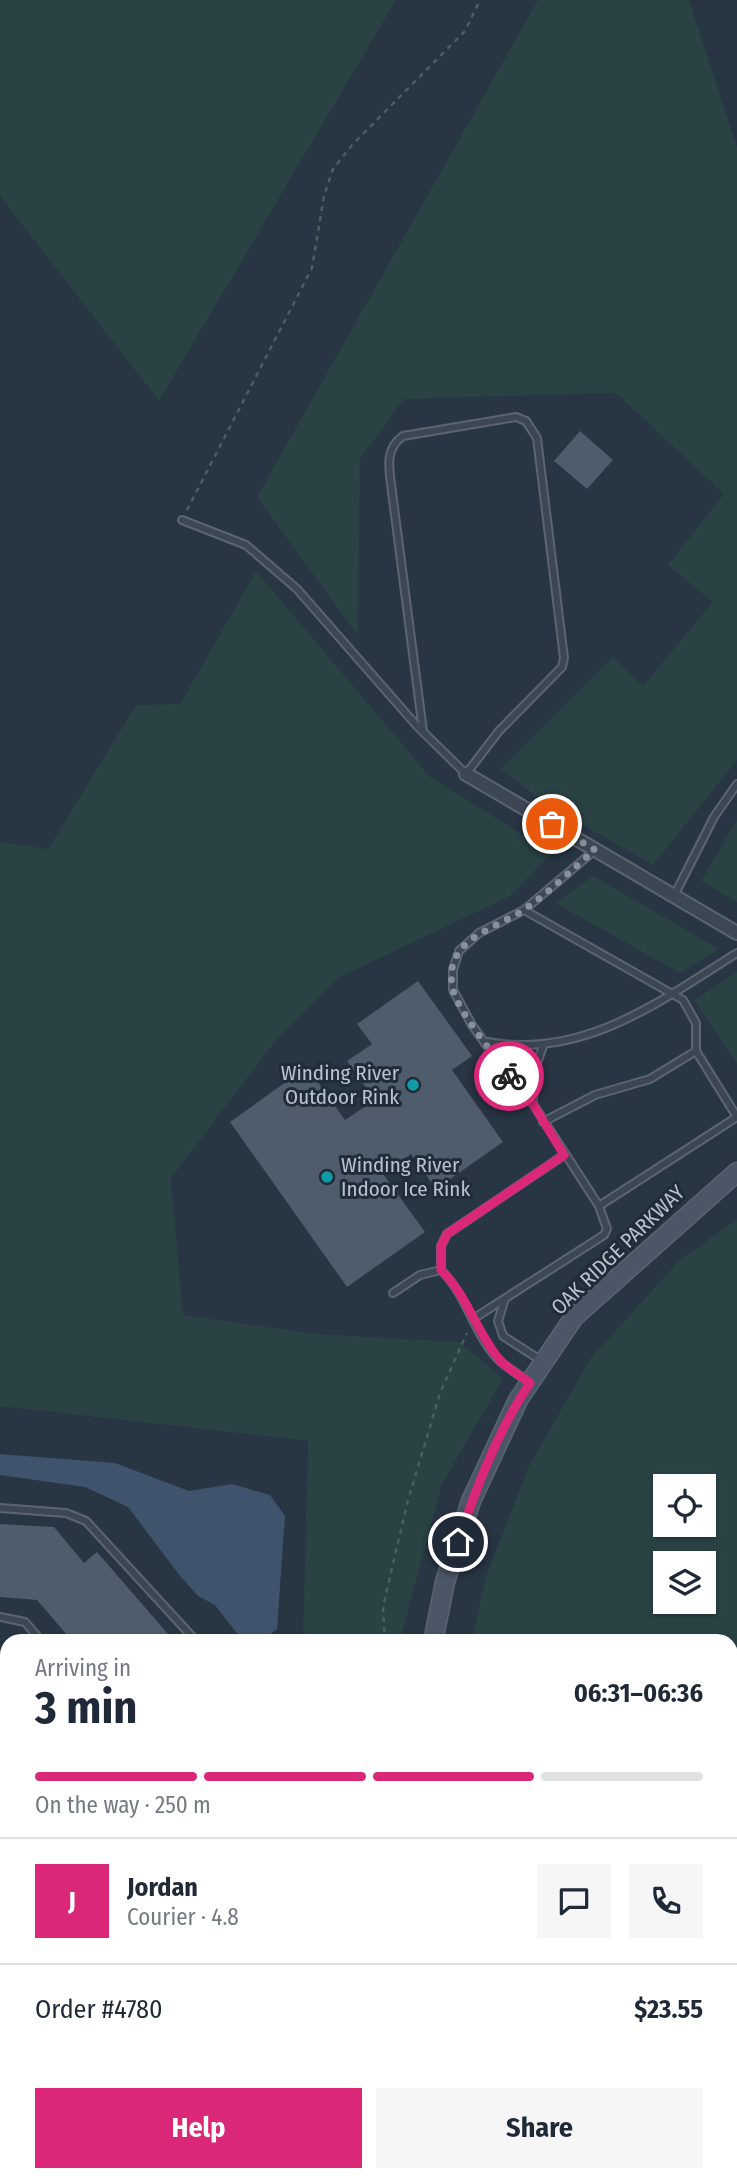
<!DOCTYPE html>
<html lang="en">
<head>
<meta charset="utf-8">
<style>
  body { margin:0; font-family:"Fira Sans Condensed",sans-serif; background:#f6f6f7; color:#1f2937; height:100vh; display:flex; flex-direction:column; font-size:26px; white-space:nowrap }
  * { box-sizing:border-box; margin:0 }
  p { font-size:23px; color:#747a83 }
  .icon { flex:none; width:38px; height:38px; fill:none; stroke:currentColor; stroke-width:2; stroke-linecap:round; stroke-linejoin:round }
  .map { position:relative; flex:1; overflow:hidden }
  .panel { position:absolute; left:0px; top:1634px; width:738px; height:548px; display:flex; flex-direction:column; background:#fff; border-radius:21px 21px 0 0; box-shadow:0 2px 5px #0004 }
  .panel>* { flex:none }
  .buttons { position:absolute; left:653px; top:1474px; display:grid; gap:14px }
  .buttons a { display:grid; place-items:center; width:63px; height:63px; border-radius:0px; background:#fff; box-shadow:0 2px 5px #0004; font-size:35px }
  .pin { position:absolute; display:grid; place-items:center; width:60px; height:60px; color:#fff; margin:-30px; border:4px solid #fff; border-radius:50%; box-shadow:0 2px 7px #0007 }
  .courier { position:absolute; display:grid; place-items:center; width:70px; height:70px; margin:-35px; border:5px solid #db2777; border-radius:50%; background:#fff; color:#222; box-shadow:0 2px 9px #0007 }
  .head em { font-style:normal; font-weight:700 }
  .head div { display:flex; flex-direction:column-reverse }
  .head { display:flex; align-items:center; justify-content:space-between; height:119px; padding:0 35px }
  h1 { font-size:46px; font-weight:700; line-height:52px }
  .bar { display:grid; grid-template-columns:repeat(4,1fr); gap:10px 7px; align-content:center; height:84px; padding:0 35px }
  .bar i { height:9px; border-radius:5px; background:#e0e1e3 }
  .bar .selected { background:#db2777 }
  .bar p { grid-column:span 4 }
  .line { display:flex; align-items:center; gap:18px; padding:0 35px; border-top:2px solid #e0e1e3 }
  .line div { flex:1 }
  .round { display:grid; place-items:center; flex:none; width:74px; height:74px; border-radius:0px; background:#f6f6f7 }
  .cta { display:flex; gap:14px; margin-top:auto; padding:14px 35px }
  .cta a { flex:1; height:80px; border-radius:0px; background:#db2777; color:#fff; font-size:28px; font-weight:700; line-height:80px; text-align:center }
  .cta a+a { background:#f6f6f7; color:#1f2937 }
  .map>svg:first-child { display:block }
</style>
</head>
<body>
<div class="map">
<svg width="737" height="2181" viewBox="0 0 737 2181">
  <rect width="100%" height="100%" fill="#283543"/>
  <path fill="#2a4244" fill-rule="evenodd" d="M 0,0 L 396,0 L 159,401 L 3,200 L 0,193 Z
    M 538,0 L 689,0 L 737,147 L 737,760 L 653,865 L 544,803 L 501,769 L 613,657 L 643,686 L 713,602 L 668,565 L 724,494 L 616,393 L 404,399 L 360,459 L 358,636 L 257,497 Z
    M 256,571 L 430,777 L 552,853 L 510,896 L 338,978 L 274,1043 L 171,1178 L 183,1315 L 316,1334 L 460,1342 L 503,1379 L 442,1484 L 400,1641 L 303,1641 L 308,1441 L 0,1406 L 0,842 L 48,849 L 136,705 L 180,704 Z
    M 737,820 L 737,902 L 701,881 Z
    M 593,876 L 719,949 L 680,973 L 555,903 Z
    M 737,972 L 737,1064 L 694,1000 Z
    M 737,1219 L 737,2158 L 732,2157 L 732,1642 L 472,1641 L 485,1580 L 528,1468 L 590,1359 L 680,1260 ZM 665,1486 L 704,1486 L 704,1524 L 665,1524 ZM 665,1563 L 704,1563 L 704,1601 L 665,1601 Z"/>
  <path fill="#3f536c" d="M 0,1454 L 115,1463 L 189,1491 L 232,1484 L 270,1495 L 285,1516 L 277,1629 L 262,1641 L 251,1641 L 239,1636 L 215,1605 L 198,1596 L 180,1576 L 128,1507 L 85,1487 L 0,1475 Z"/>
  <path fill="#4f5c6c" d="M 580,431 L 613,460 L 587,489 L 554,461 Z
    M 418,981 L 472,1056 L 452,1070 L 503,1142 L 436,1189 L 411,1154 L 383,1174 L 425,1232 L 347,1287 L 230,1122 L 307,1067 L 345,1120 L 375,1100 L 347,1061 L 372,1044 L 357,1024 Z
    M 0,1524 L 54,1527 L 84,1563 L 97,1552 L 175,1642 L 73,1642 L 37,1600 L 0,1597 Z"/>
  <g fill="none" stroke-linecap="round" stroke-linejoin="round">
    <g stroke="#5b6570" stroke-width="10">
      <path id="lane" d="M 182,520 L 246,545 L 297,589 L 417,726 L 466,774 L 499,731 L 562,667 L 564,658 L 537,438 L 526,421 L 516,417 L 403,436 C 383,450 390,472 392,492 L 423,731
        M 674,896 L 714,817 L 737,784
        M 524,910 L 683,1000 L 696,1023 L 696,1051 L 737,1117 L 599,1206
        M 487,1042 C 584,1059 659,1002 737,953
        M 533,1104 L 534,1072 L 543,1046
        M 543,1122 L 595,1095 L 650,1079 L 696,1051
        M 393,1293 L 420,1275 L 441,1270
        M 505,1299 L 498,1321 L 503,1336 L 542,1361
        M 473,1319 L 604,1235 L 607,1229 L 599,1206 L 533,1104 L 517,1088 L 472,1025 L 453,990 L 453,970 L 459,951 L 479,933 L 524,910 L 595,850
        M 528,1382 C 520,1375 509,1369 501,1362 C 474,1337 468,1296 441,1270 L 441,1246 L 447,1234 L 564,1155
        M 0,1508 L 66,1513 L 86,1521 L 197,1642
        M 0,1617 L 25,1622 L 42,1642
        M 0,1828 L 7,1829
        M 0,2043 L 7,2044"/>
    </g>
    <g stroke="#5b6570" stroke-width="16">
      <path id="street" d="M 466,774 L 737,933"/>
    </g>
    <g stroke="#5b6570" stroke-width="21">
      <path id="secondary" d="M 433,1642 L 445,1582 L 471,1501 L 518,1400 L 574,1317 L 737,1172"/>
    </g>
    <g stroke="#46505c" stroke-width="23">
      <path id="primary" d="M 0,2174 L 7,2174
        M 618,2175 L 669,2181"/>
    </g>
    <path stroke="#495f61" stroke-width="2.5" stroke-dasharray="5 5" stroke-linecap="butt" d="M 187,510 L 312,268 L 324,196 L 333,169 L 352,145 L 465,31 L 480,0
      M 385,1642 L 383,1607 L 407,1504 L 440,1393 L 467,1333"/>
    <use href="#lane" stroke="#3d4753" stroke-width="6"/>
    <use href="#street" stroke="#3d4753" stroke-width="12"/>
    <use href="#secondary" stroke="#4b5666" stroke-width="18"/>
    <use href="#primary" stroke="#5b6673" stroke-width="19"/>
  </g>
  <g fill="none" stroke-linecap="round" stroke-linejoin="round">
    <path stroke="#87919d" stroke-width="7" stroke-dasharray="0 12.6" d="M 509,1076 C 494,1053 460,1015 453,990 C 441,939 495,930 525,909 C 550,892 572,869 595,850 L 552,824"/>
    <path stroke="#db2777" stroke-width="9" d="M 458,1542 C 476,1488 498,1430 530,1383 C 520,1375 506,1368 499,1359 C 476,1331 467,1295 441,1270 L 441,1246 L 447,1234 L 564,1155 L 533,1104 L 509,1076"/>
  </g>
  <g fill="#0f9aa8" stroke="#212c39" stroke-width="2.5">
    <circle cx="413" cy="1085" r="7"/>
    <circle cx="327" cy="1177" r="7"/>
  </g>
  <g text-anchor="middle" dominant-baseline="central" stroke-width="6" stroke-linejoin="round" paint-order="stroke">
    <g font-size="21" fill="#bac2cd" stroke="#212c39" text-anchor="end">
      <text x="399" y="1073">Winding River<tspan x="399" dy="24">Outdoor Rink</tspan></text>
      <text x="341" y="1165" text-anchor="start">Winding River<tspan x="341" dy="24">Indoor Ice Rink</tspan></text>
    </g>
    <g font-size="21" fill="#bac2cd" stroke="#212c39">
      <text transform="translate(618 1250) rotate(-44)">OAK RIDGE PARKWAY</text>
    </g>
  </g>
</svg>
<div class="buttons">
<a><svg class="icon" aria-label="locate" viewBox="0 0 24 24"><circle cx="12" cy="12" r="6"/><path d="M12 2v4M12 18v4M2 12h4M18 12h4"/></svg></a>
<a><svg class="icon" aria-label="layers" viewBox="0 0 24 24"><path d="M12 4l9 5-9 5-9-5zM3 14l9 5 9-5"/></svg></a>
</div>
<div class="pin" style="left:552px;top:824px;background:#ea580c"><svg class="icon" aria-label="bag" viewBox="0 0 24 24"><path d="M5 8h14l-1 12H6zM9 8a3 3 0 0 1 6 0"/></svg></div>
<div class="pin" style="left:458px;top:1542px;background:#1f2937"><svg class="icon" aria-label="home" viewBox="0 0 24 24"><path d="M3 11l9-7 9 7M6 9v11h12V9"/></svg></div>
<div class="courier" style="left:509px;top:1076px"><svg class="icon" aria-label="bike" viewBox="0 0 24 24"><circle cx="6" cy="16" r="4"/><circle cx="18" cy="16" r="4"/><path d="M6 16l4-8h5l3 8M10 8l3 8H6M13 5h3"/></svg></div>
<section class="panel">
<div class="head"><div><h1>3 min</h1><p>Arriving in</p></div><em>06:31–06:36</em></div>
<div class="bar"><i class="selected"></i><i class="selected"></i><i class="selected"></i><i></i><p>On the way · 250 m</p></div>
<div class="line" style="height:126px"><b class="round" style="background:#db2777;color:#fff">J</b><div><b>Jordan</b><p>Courier · 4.8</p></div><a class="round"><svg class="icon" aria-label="chat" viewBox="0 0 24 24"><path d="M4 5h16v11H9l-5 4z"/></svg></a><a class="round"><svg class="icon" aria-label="phone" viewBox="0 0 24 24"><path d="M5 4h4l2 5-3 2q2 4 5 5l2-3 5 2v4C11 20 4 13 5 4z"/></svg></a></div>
<div class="line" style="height:91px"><div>Order #4780</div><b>$23.55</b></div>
<div class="cta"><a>Help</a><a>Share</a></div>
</section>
</div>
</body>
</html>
